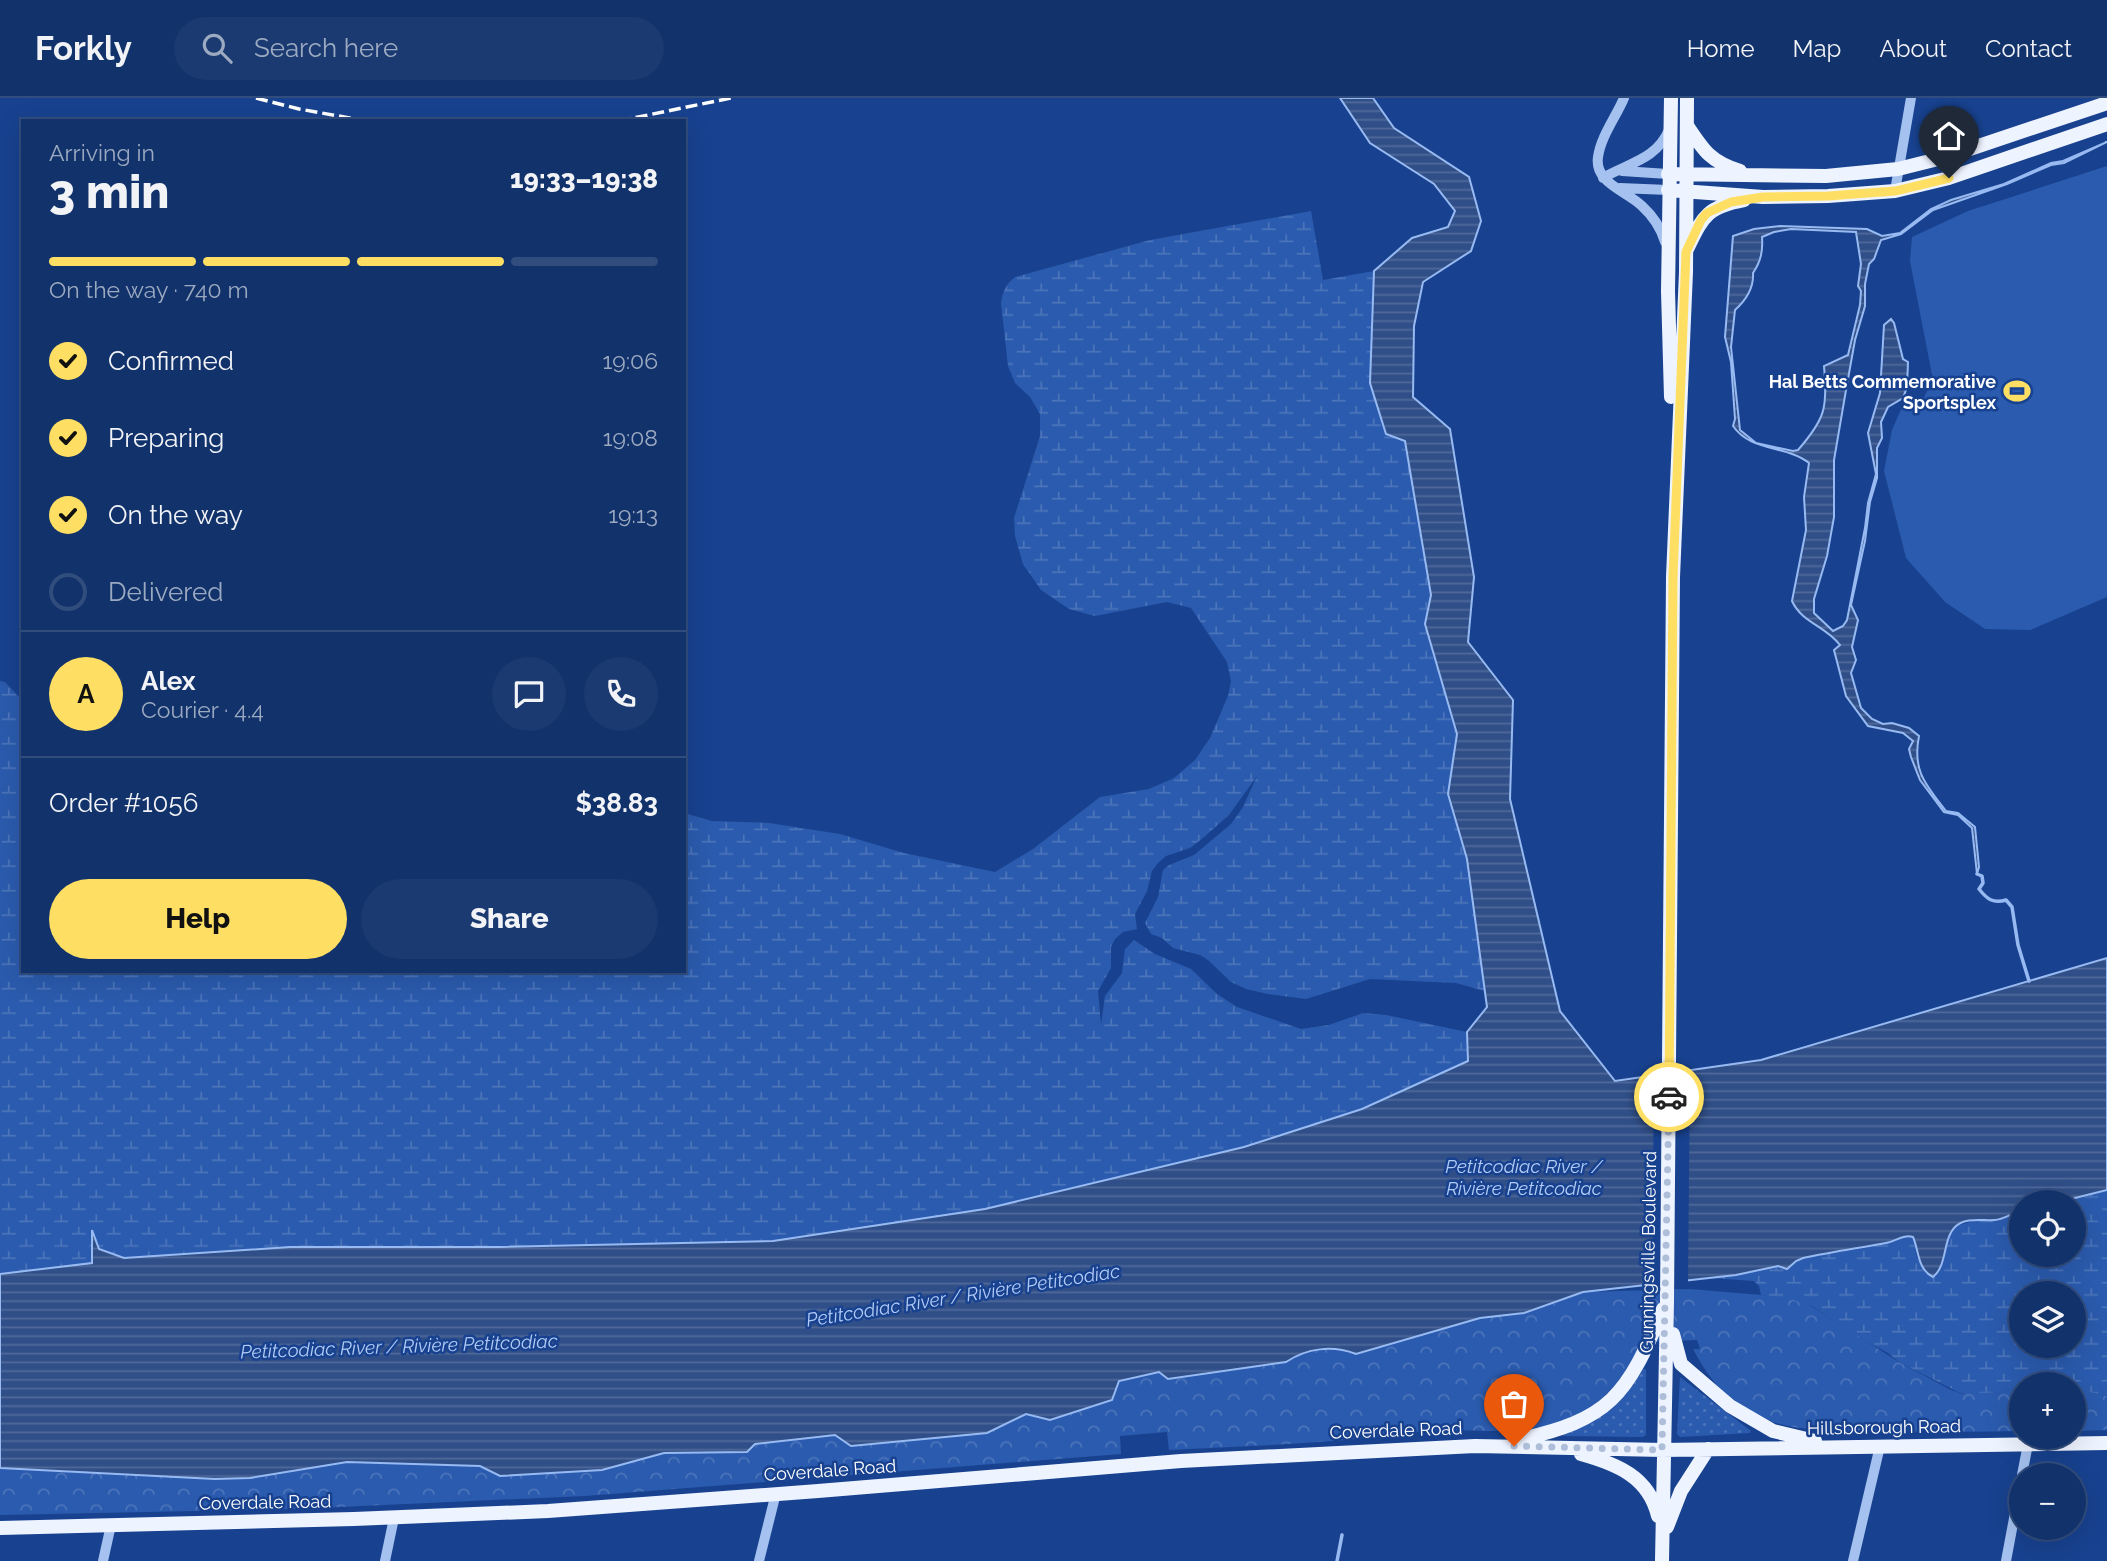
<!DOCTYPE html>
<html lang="en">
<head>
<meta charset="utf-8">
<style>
  body { margin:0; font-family:Raleway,sans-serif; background:#1b3a71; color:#f1f3f6; height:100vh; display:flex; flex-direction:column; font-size:26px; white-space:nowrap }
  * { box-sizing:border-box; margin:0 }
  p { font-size:23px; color:#9caac1 }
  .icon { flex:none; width:38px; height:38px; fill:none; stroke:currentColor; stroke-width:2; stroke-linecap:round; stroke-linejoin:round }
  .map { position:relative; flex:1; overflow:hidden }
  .sheet { position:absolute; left:21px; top:21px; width:665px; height:854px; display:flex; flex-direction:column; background:#12326b; border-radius:0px; box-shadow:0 7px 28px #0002,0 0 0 2px #314d7e }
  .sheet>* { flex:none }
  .fabs { position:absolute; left:2009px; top:1092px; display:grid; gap:14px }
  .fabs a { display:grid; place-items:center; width:77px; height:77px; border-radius:50%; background:#12326b; box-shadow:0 7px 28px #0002,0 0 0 2px #314d7e; font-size:35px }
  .pin { position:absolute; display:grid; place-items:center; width:60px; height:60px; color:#fff; margin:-72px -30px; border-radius:50% 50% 50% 0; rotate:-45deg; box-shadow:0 0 7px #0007 }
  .pin .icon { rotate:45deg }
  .courier { position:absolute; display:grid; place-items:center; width:70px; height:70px; margin:-35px; border:5px solid #ffdf63; border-radius:50%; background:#fff; color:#222; box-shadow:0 2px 9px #0007 }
  .headline em { font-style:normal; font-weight:800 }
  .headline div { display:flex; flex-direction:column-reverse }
  .headline { display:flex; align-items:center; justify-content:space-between; height:119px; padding:0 28px }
  h1 { font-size:46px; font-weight:800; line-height:52px }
  .bar { display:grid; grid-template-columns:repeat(4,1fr); gap:10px 7px; align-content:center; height:84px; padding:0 28px }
  .bar i { height:9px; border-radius:5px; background:#314d7e }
  .bar .current { background:#ffdf63 }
  .bar p { grid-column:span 4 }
  .line { display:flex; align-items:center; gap:18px; padding:0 28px; border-top:2px solid #314d7e }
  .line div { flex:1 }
  .round { display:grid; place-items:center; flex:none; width:74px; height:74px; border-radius:37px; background:#1b3a71 }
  ol { padding:0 28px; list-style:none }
  li { display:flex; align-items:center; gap:21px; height:77px }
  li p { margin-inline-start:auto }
  li .icon { padding:7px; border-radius:50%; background:#ffdf63; color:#111; stroke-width:4 }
  li:last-child { color:#9caac1 }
  li i { width:38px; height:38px; border:4px solid #314d7e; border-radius:50% }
  .button { display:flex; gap:14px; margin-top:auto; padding:14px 28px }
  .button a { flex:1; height:80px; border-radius:42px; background:#ffdf63; color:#111; font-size:28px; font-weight:800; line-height:80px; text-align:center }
  .button a+a { background:#1b3a71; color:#f1f3f6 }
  header { display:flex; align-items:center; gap:42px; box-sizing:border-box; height:98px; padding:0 35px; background:#12326b; border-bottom:2px solid #314d7e }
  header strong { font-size:33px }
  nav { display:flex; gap:38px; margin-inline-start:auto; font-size:24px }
  .search { width:490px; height:63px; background:#1b3a71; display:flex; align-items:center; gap:18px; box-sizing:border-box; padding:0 24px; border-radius:38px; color:#9caac1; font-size:26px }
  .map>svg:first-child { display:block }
</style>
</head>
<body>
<header>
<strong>Forkly</strong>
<div class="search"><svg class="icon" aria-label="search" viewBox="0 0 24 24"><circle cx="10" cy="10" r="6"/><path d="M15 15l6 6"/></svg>Search here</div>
<nav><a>Home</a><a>Map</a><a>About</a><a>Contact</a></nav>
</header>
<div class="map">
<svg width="2107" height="1463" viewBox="0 0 2107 1463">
  <defs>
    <pattern id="grass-dots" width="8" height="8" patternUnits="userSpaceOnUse" patternTransform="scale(1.75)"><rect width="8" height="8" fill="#2b5bae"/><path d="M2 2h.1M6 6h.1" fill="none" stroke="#4b74ba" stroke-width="1.8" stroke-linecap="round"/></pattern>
    <pattern id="wetland-marsh" width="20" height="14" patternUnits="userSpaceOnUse" patternTransform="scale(1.75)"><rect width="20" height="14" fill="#2b5bae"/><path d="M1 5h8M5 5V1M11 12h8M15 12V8" fill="none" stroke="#4b74ba"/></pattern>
    <pattern id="park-crowns" width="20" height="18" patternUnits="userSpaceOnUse" patternTransform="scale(1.75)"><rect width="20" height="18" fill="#2b5bae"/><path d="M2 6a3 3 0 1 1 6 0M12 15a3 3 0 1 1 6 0" fill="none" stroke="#4b74ba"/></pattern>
    <pattern id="water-rules" width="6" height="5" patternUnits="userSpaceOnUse" patternTransform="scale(1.75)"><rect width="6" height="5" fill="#304f88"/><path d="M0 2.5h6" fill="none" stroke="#4f699a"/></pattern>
  </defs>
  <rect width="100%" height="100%" fill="#18428f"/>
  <path fill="url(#grass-dots)" d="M 1643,1271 L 1646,1271 L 1646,1337 L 1643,1339 L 1562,1338 C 1595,1322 1624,1303 1643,1271 Z
    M 1680,1279 L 1751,1333 L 1750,1335 L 1680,1339 L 1677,1336 Z"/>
  <path fill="url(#wetland-marsh)" fill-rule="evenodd" d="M 1311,113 L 1323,182 L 1374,173 L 1370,285 L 1386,336 L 1405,343 L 1431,497 L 1425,526 L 1457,636 L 1448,696 L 1467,761 L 1485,893 L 1456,885 L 1370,881 L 1306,901 L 1268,896 L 1246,891 L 1231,884 L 1208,862 L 1200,857 L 1173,850 L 1162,840 L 1151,836 L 1145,825 L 1158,799 L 1163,772 L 1169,767 L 1194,757 L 1231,726 L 1243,709 L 1257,678 L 1229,717 L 1203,740 L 1190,750 L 1166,758 L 1158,765 L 1152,773 L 1147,793 L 1135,816 L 1137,831 L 1123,834 L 1115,841 L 1111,849 L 1111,870 L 1098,893 L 1101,927 L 1105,898 L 1122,875 L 1125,851 L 1134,842 L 1155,856 L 1191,871 L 1217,896 L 1237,909 L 1301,931 L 1329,927 L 1363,915 L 1386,917 L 1467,934 L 1468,963 L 1362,1011 L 1244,1049 L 985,1111 L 773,1143 L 500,1149 L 290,1149 L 124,1160 L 99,1151 L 92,1135 L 92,1165 L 0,1176 L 0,583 L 5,584 L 23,603 L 23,873 L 684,873 L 684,715 L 712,723 L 769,725 L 840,736 L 904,755 L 995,774 L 1033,751 L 1100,699 L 1149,691 L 1174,680 L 1195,662 L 1210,640 L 1228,598 L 1231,583 L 1227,564 L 1191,510 L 1167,504 L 1095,518 L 1069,511 L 1041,492 L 1023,466 L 1015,438 L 1014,420 L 1040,338 L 1040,316 L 1030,299 L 1015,285 L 1008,268 L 1001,205 C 1003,193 1006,186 1015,179 L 1150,142 Z
    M 2107,1092 L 2107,1298 L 2074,1291 L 2074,1286 L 2033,1283 L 2002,1294 L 1969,1297 L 1958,1294 L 1899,1264 L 1888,1255 L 1856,1238 L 1812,1208 L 1761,1197 L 1759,1188 L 1754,1183 L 1711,1180 L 1778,1168 L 1787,1171 L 1796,1163 L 1803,1160 L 1865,1150 L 1909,1137 C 1919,1144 1914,1149 1917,1159 C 1920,1167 1931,1171 1937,1176 L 1949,1139 L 1956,1128 L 1977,1122 L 2000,1121 L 2021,1113 L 2021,1157 L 2074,1157 L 2074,1104 L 2059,1104 ZM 2021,1195 L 2074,1195 L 2074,1248 L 2021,1248 Z"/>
  <path fill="url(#park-crowns)" d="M 1690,1191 L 1761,1197 L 1793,1202 L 1811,1208 L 1899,1264 L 1951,1292 L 1963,1296 L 2002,1294 L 2021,1287 L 2021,1333 C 1976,1334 1931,1334 1887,1333 C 1801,1333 1738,1338 1693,1251 L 1700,1251 L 1697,1242 L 1643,1244 C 1626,1278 1603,1307 1567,1322 C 1528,1339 1481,1331 1440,1332 C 1408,1334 1377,1339 1345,1342 C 1286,1347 1228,1349 1169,1352 L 1167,1334 L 1120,1338 L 1121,1356 L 585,1398 L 295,1411 L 0,1417 L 0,1370 L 215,1381 L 250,1380 L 347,1364 L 480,1368 L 500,1378 L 602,1372 L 664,1355 L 746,1354 L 755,1346 L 835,1337 L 851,1348 L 987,1335 L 1026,1316 L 1050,1322 L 1112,1302 L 1119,1283 L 1159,1274 L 1168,1281 L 1286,1264 C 1307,1250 1332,1247 1357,1256 L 1480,1220 L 1524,1215 L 1583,1194 Z
    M 2074,1291 L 2107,1298 L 2107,1332 L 2074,1333 Z"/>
  <path fill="#2b5bae" d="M 2107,68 L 2107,499 L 2030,532 L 1985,531 L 1945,504 L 1906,460 L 1884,373 L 1892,332 L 1903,307 L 1922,303 L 1933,282 L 1910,163 L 1912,139 L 1968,113 Z"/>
  <path fill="url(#water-rules)" stroke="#98baf2" stroke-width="2" fill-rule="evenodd" d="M 1340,0 L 1373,0 L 1394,30 L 1469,79 L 1481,123 L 1471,153 L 1423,184 L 1414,228 L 1413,299 L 1450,331 L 1474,479 L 1468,544 L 1513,602 L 1510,701 L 1560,913 L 1615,983 L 1761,962 L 2107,860 L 2107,1092 L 2059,1104 L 2021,1104 L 2021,1113 C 2013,1115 2002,1122 1995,1122 C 1983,1123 1966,1119 1956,1128 C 1942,1141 1948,1167 1933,1179 C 1917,1171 1919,1152 1913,1139 C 1904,1136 1896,1143 1886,1145 C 1859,1150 1831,1154 1803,1160 L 1796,1163 L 1787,1171 L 1778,1168 L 1736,1177 L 1583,1194 L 1524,1215 L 1480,1220 L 1356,1256 C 1332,1247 1307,1250 1286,1264 L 1168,1281 L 1159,1274 L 1119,1283 L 1112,1302 L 1050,1322 L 1026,1316 L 987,1335 L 851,1348 L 835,1337 L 755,1346 L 747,1354 L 664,1355 L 602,1372 L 500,1378 L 480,1368 L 347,1364 L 250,1380 L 215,1381 L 0,1370 L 0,1176 L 92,1165 L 92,1132 L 99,1151 L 124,1160 L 290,1149 L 500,1149 L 773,1143 L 985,1111 L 1244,1049 L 1362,1011 L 1468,963 L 1467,934 L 1487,909 L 1467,761 L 1448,696 L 1457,636 L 1425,526 L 1431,497 L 1405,343 L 1386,336 L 1370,285 L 1374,173 L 1412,140 L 1448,129 L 1455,113 L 1434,86 L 1370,45 Z
    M 2107,44 L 2064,65 L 2051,67 L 2007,86 L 1933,112 L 1901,136 L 1881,142 L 1874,161 L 1869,166 L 1865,186 L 1865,208 L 1855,242 L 1846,292 L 1834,362 L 1834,419 L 1827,458 L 1814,501 L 1814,515 L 1833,533 L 1843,528 L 1847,522 L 1865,430 L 1868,405 L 1876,376 L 1868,335 L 1880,295 L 1884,227 L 1891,221 L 1894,225 L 1903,261 L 1908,264 L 1907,289 L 1903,300 L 1888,309 L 1881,324 L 1882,340 L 1877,350 L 1877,380 L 1870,404 L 1865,443 L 1851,507 L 1858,522 L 1852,549 L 1856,562 L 1851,575 L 1861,610 L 1872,621 L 1883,626 L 1892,625 L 1909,630 L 1919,638 C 1912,673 1926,687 1946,713 L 1958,715 L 1975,729 L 1979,769 L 1977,776 L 1972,730 L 1958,717 L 1944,714 L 1920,682 L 1911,659 L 1909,651 L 1913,643 L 1903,635 L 1868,628 L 1846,598 L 1834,552 L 1840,547 C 1826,528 1802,525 1792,503 L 1806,432 L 1804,399 L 1809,365 C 1786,347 1751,354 1733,328 L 1735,321 L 1731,264 L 1725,239 L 1733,138 L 1754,131 L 1780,128 L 1867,131 L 1882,138 L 1900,135 L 1931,111 L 1951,102 L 2004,86 L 2051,65 L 2063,63 ZM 1791,131 L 1856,134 L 1861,166 L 1858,188 L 1861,193 L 1860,207 L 1848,257 L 1824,268 C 1828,310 1825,321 1798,352 L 1793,353 L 1756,345 L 1740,332 L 1731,249 L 1735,212 C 1746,202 1754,190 1753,175 C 1761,163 1763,153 1762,139 L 1774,134 Z"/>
  <path fill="#18428f" d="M 1690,968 L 1688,1185 L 1652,1190 L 1654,974 Z"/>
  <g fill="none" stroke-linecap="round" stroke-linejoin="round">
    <path stroke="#98baf2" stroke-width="3.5" d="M 1977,776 L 1982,778 L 1983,785 L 1979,791 C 1987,801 1993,806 2006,802 L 2012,809 L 2018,847 L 2029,883
      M 1337,1463 L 1342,1437"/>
    <path stroke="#a5c1ef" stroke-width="10" d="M 1624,0 C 1616,19 1601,38 1598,59 C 1594,85 1627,93 1642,108 C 1653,118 1661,130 1665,144
      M 1622,73 L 1668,76
      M 1603,80 C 1628,65 1656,62 1669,32
      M 1620,90 L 1668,92
      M 1895,93 L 1911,0
      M 2022,1377 L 2028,1346
      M 103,1463 L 111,1427
      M 385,1463 L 394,1420
      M 759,1463 L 776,1395
      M 1853,1463 L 1880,1348
      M 2006,1463 L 2021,1383"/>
    <path stroke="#edf3ff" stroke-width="14" d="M 1671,0 L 1668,193 L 1671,299
      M 1688,29 C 1704,53 1711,64 1740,73
      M 1668,76 L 1826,78 L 1898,71 L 1946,59 L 2107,5
      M 1668,92 L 1763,99 L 1828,98 L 1895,93 L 1949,80 L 2107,26
      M 1687,151 C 1703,119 1706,109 1744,102
      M 1673,1236 L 1681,1266 L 1730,1308 L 1773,1333 L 1815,1343
      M 1516,1342 C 1611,1322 1627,1297 1663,1211
      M 1581,1356 C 1617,1366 1649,1379 1658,1418
      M 1667,1429 L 1681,1393 L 1708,1351
      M 0,1430 L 354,1421 L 548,1413 L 818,1393 L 1181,1363 L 1475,1348 L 1663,1352 L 2107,1345
      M 1662,1463 L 1667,1203 L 1673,479 L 1686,174 L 1687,0"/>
    <path stroke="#fff" stroke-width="3.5" stroke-dasharray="12 5" stroke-linecap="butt" d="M 256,0 L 299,11 L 367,23
      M 619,23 L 731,0"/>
  </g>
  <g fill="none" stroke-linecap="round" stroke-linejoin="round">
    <path stroke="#aebdd8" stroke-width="7" stroke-dasharray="0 12.6" d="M 1514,1348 L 1662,1352 L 1669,999"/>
    <path stroke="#ffdf63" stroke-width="9" d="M 1669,999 L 1673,479 L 1686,154 L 1701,122 L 1707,115 L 1731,104 L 1763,99 L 1828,98 L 1895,93 L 1949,80"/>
  </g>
  <defs>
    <g id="stadium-bare" transform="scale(2.1)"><path d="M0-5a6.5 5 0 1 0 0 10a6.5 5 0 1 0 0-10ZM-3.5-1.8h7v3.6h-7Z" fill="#ffdf63" stroke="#18428f" stroke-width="2.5" paint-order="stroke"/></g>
  </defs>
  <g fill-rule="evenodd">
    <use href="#stadium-bare" x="2017" y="293"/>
  </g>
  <g text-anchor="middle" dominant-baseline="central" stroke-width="5" stroke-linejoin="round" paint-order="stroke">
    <g font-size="18" font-weight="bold" fill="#fff" stroke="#18428f" text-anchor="end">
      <text x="1996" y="283">Hal Betts Commemorative<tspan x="1996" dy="21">Sportsplex</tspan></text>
    </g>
    <g font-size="18" fill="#fff" stroke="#18428f">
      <text transform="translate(1648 1154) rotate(-89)">Gunningsville Boulevard</text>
      <text transform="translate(1884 1329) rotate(-1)">Hillsborough Road</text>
      <text transform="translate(1396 1332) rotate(-2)">Coverdale Road</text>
      <text transform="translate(830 1372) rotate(-4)">Coverdale Road</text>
      <text transform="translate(265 1404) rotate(-1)">Coverdale Road</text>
    </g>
    <g font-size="19" font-style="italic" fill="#b1cbf6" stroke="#18428f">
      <text x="1524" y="1068">Petitcodiac River /<tspan x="1524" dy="22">Rivière Petitcodiac</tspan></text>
      <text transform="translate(963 1197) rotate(-9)">Petitcodiac River / Rivière Petitcodiac</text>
      <text transform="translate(399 1248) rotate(-2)">Petitcodiac River / Rivière Petitcodiac</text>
    </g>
  </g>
</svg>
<div class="fabs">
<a><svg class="icon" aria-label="locate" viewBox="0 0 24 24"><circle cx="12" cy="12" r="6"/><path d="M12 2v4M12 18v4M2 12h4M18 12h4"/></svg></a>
<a><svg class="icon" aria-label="layers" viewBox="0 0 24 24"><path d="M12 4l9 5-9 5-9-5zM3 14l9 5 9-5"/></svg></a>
<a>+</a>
<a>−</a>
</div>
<div class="pin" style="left:1514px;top:1348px;background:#ea580c"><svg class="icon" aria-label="bag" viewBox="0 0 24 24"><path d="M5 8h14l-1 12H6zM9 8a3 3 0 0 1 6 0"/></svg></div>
<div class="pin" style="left:1949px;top:80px;background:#1f2937"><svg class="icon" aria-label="home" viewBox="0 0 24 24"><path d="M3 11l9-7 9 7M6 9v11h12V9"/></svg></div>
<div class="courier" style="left:1669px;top:999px"><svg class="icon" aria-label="car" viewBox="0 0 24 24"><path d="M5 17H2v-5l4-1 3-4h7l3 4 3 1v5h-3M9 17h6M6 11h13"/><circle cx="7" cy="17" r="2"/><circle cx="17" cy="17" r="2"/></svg></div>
<section class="sheet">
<div class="headline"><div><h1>3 min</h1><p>Arriving in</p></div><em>19:33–19:38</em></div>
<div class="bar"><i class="current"></i><i class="current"></i><i class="current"></i><i></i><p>On the way · 740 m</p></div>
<ol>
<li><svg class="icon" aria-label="check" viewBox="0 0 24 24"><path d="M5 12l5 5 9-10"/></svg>Confirmed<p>19:06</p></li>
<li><svg class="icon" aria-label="check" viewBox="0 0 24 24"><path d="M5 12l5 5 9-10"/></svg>Preparing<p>19:08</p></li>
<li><svg class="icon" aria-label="check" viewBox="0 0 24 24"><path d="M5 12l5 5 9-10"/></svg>On the way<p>19:13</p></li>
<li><i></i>Delivered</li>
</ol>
<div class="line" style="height:126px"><b class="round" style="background:#ffdf63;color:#111">A</b><div><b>Alex</b><p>Courier · 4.4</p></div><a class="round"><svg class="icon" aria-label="chat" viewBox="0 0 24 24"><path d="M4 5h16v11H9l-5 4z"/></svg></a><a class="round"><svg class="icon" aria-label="phone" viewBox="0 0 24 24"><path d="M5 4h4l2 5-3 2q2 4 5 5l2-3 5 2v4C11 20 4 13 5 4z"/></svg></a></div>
<div class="line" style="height:91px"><div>Order #1056</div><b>$38.83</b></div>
<div class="button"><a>Help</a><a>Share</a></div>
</section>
</div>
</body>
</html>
